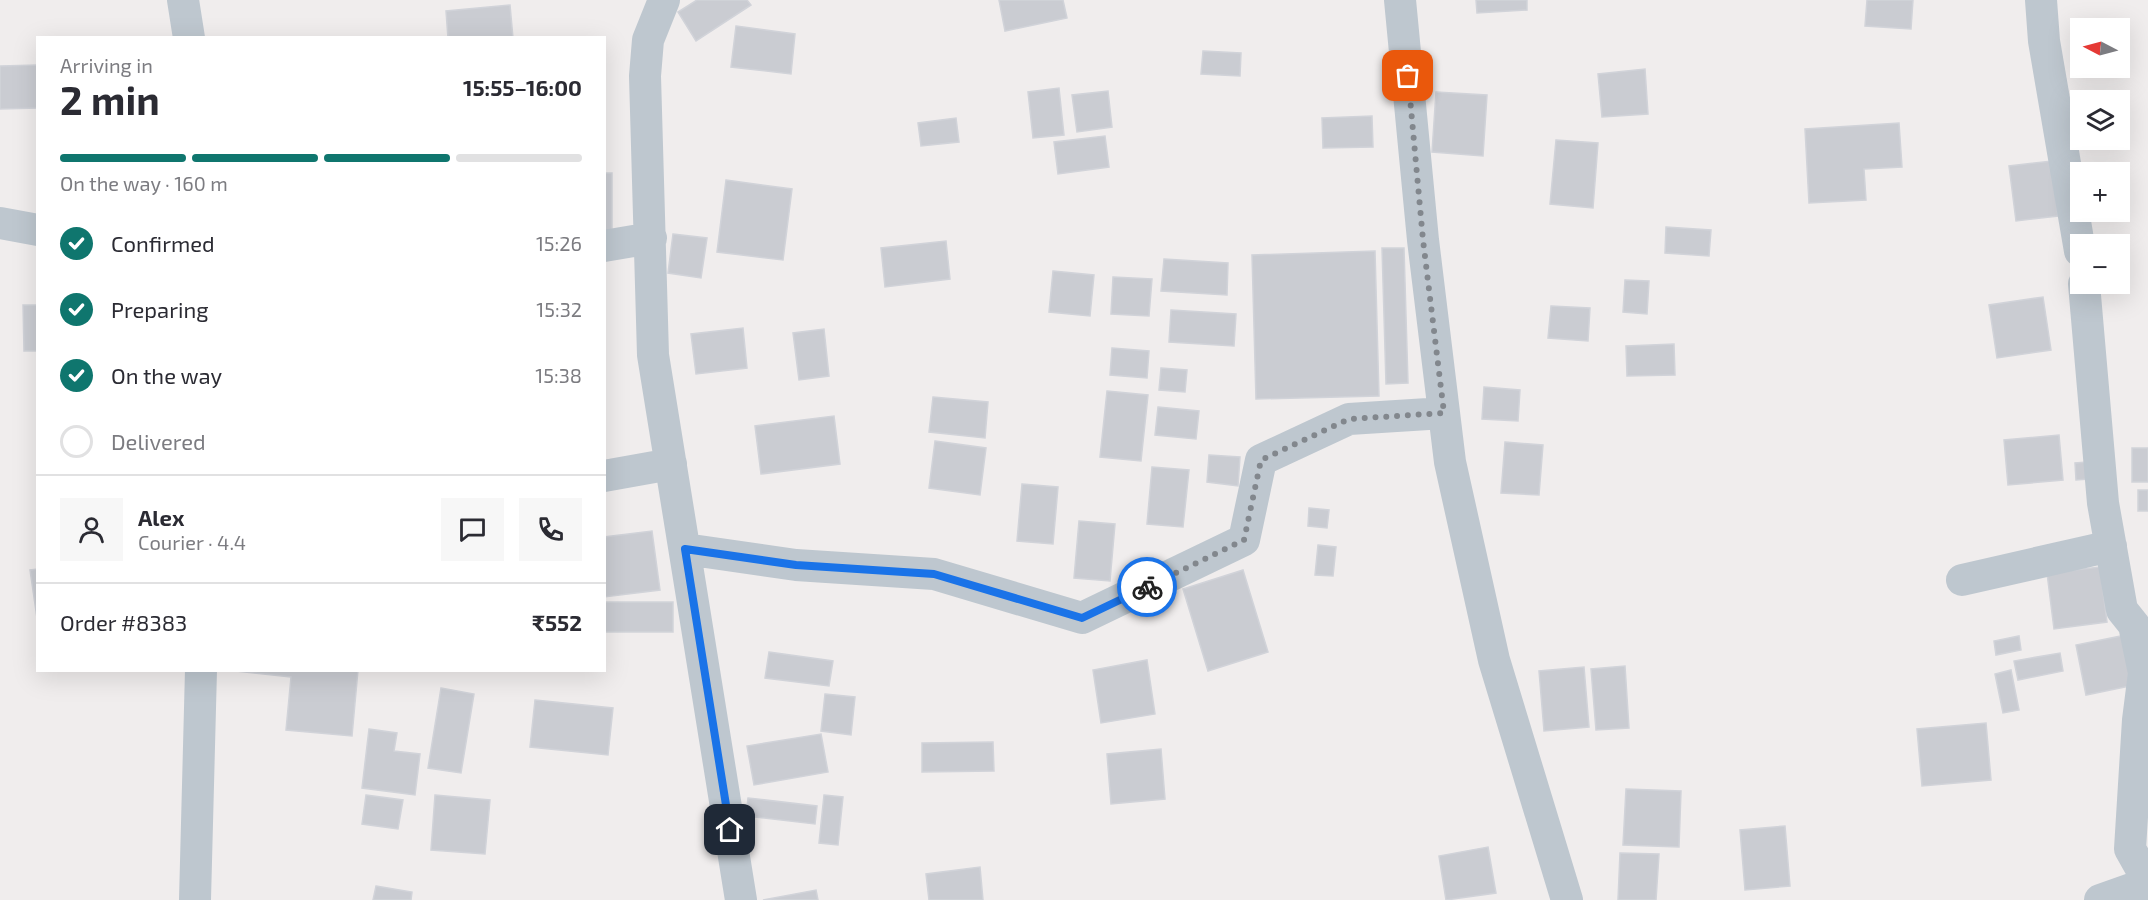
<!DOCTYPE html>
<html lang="en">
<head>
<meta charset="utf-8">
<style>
  body { margin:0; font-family:"Exo 2",sans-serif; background:#f7f7f7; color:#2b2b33; height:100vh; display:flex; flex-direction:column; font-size:22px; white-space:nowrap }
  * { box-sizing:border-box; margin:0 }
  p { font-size:20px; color:#7c7c81 }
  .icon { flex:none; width:33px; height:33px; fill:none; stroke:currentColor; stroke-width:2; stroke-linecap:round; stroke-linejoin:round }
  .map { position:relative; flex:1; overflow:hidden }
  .drawer { position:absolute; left:36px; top:36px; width:570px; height:636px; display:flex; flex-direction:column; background:#fff; border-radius:0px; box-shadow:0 6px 24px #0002 }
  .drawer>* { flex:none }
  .needle { width:39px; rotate:276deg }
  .buttons { position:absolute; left:2070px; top:18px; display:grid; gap:12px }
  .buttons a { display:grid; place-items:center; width:60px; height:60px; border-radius:0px; background:#fff; box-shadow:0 6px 24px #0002; font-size:30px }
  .pin { position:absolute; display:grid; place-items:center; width:51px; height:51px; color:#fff; margin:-26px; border-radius:12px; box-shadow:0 3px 9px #0006 }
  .courier { position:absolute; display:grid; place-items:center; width:60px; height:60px; margin:-30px; border:4px solid #1a73e8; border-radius:50%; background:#fff; color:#222; box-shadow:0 2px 8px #0007 }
  .overview em { font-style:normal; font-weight:700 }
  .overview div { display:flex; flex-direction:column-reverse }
  .overview { display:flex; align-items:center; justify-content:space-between; height:102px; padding:0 24px }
  h1 { font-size:39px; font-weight:700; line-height:45px }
  .bar { display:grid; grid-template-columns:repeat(4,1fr); gap:9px 6px; align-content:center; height:72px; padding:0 24px }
  .bar i { height:8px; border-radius:4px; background:#e1e1e2 }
  .bar .current { background:#0f766e }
  .bar p { grid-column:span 4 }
  .line { display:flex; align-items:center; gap:15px; padding:0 24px; border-top:2px solid #e1e1e2 }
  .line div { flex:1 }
  .round { display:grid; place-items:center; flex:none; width:63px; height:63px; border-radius:0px; background:#f7f7f7 }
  ol { padding:0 24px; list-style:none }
  li { display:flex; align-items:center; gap:18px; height:66px }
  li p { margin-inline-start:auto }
  li .icon { padding:6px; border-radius:50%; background:#0f766e; color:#fff; stroke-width:4 }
  li:last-child { color:#7c7c81 }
  li i { width:33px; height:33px; border:3px solid #e1e1e2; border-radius:50% }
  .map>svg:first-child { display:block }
</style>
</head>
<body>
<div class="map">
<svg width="2148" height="900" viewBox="0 0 2148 900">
  <rect width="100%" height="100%" fill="#f0eded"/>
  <path fill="#caccd2" stroke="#d1d3d9" stroke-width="1.5" d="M 697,0 L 747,0 L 751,5 L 696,41 L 678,12 Z
    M 999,0 L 1063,0 L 1067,18 L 1005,31 Z
    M 1476,0 L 1527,0 L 1527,10 L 1477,13 Z
    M 1867,0 L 1913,0 L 1911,29 L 1865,26 Z
    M 510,5 L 513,38 L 448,38 L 446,11 Z
    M 736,26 L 795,34 L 791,74 L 731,67 Z
    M 1203,51 L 1241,53 L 1240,76 L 1201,74 Z
    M 38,65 L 38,108 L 0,109 L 0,66 Z
    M 1645,69 L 1648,114 L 1602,117 L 1598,74 Z
    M 1059,88 L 1064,135 L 1033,138 L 1028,92 Z
    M 1108,91 L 1112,127 L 1077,132 L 1072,95 Z
    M 1436,92 L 1487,95 L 1483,156 L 1432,152 Z
    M 1372,116 L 1373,147 L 1323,148 L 1322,118 Z
    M 956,118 L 959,142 L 921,146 L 918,123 Z
    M 1899,123 L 1902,167 L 1864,169 L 1866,200 L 1809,203 L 1805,129 Z
    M 1105,136 L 1109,167 L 1058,174 L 1054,142 Z
    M 1556,140 L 1598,143 L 1593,208 L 1550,204 Z
    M 2052,161 L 2058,216 L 2016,221 L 2009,166 Z
    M 604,173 L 612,173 L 612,231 L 604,231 Z
    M 726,180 L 792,189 L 783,260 L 717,252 Z
    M 1666,227 L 1711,230 L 1709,256 L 1665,253 Z
    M 673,234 L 707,238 L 701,278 L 668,273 Z
    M 946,241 L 950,279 L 885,287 L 881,248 Z
    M 1382,248 L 1404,248 L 1408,383 L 1386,384 Z
    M 1375,251 L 1379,396 L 1256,399 L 1252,255 Z
    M 1164,259 L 1228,263 L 1227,295 L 1161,291 Z
    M 1053,271 L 1094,275 L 1090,316 L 1049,312 Z
    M 1113,277 L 1152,279 L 1149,316 L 1111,314 Z
    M 1625,280 L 1649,281 L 1647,314 L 1623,312 Z
    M 2043,297 L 2051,350 L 1997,358 L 1989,305 Z
    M 23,305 L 38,305 L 38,351 L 24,351 Z
    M 1551,306 L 1590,308 L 1588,341 L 1548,338 Z
    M 1171,310 L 1236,314 L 1234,346 L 1169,342 Z
    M 743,328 L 747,368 L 696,374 L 691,334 Z
    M 824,329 L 829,376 L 799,380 L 793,333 Z
    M 1674,344 L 1675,375 L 1627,376 L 1626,346 Z
    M 1112,348 L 1149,351 L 1147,378 L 1110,375 Z
    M 1161,368 L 1187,370 L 1185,392 L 1159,390 Z
    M 1484,387 L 1520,390 L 1518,421 L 1482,419 Z
    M 1107,391 L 1148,395 L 1141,461 L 1100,457 Z
    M 933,397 L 988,402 L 985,438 L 929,432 Z
    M 1158,407 L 1199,411 L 1196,439 L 1155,435 Z
    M 834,416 L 840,464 L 761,474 L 755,426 Z
    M 2059,435 L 2063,480 L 2008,485 L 2004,440 Z
    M 935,441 L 986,448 L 980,495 L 929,488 Z
    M 1505,442 L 1543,445 L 1539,495 L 1501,493 Z
    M 2132,448 L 2148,448 L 2148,482 L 2132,482 Z
    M 1209,455 L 1240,457 L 1238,486 L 1207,482 Z
    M 2087,462 L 2089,479 L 2076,480 L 2075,463 Z
    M 1152,467 L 1189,470 L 1183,527 L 1147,524 Z
    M 1022,484 L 1058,487 L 1053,544 L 1017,541 Z
    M 2138,490 L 2148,490 L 2148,511 L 2138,511 Z
    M 1309,508 L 1329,510 L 1327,528 L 1308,526 Z
    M 1079,521 L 1115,524 L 1110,581 L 1074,578 Z
    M 652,531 L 660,590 L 604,597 L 604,537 Z
    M 1318,545 L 1336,547 L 1333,576 L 1315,575 Z
    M 2100,567 L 2107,622 L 2054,629 L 2047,573 Z
    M 38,569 L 38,625 L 30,570 Z
    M 1243,570 L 1268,652 L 1208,671 L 1183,589 Z
    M 604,602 L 673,602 L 673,632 L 604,632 Z
    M 2126,635 L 2135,685 L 2086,695 L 2076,645 Z
    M 2019,636 L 2021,650 L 1996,655 L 1994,641 Z
    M 769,652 L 833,661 L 829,686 L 765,678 Z
    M 2060,653 L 2063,671 L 2018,680 L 2014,661 Z
    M 1147,660 L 1155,714 L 1101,723 L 1093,670 Z
    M 1625,666 L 1629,728 L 1596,730 L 1591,669 Z
    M 1584,667 L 1589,727 L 1544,731 L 1539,671 Z
    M 358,670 L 352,736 L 286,730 L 291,677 L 236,671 Z
    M 2011,670 L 2019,710 L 2003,713 L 1995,674 Z
    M 441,688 L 474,694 L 461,773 L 428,768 Z
    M 825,694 L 855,697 L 851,735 L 821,731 Z
    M 535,700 L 613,708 L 608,755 L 530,747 Z
    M 1986,723 L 1991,780 L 1922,786 L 1917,729 Z
    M 369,729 L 397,733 L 394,751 L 420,754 L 415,795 L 362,788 Z
    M 821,734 L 828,772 L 754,785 L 747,746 Z
    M 993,742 L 994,771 L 922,772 L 922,743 Z
    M 1161,749 L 1165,799 L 1111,804 L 1107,754 Z
    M 1626,789 L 1681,791 L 1679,847 L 1623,845 Z
    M 366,795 L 403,800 L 398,829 L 362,824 Z
    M 435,795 L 490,800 L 485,854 L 431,850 Z
    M 824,795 L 843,797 L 838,845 L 819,843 Z
    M 748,798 L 817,806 L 815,824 L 746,816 Z
    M 1785,826 L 1790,886 L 1745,890 L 1740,830 Z
    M 1488,847 L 1496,893 L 1446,900 L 1439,856 Z
    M 1620,853 L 1659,854 L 1656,900 L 1618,900 Z
    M 980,867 L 983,900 L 929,900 L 926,874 Z
    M 376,886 L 412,892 L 411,900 L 373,900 Z
    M 816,890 L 818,900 L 763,900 Z"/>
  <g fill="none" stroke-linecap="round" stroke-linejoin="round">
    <path stroke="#bec7cf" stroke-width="32" d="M 183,0 L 189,38
      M 664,0 L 648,40 L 645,76 L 653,355 L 741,900
      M 1400,0 L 1423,240 L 1450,462 L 1494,660 L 1567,900
      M 2041,0 L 2044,41 L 2080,251
      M 0,223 L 38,230
      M 604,246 L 651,238
      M 2084,284 L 2103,503 L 2122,610 L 2134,625 L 2144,673 L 2138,720 L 2130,849 L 2148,881
      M 604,476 L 671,464
      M 685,549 L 796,565 L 934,574 L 1082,618 L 1244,540 L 1261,460 L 1349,419 L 1444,413
      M 1962,580 L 2111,546
      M 195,900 L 201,670
      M 2100,900 L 2148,883"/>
  </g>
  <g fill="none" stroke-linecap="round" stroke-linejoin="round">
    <path stroke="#82878d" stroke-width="6" stroke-dasharray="0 10.8" d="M 1147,587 L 1244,540 L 1261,460 L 1349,419 L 1444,413 L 1423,240 L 1408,76"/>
    <path stroke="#1a73e8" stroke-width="8" d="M 730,830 L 685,549 L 796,565 L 934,574 L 1082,618 L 1147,587"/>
  </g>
</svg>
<div class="buttons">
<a><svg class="needle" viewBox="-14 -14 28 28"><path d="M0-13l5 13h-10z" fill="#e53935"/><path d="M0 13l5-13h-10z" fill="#7c7c81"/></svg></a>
<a><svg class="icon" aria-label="layers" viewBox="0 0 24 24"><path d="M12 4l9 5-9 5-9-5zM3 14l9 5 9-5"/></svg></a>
<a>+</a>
<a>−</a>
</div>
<div class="pin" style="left:1408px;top:76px;background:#ea580c"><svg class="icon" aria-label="bag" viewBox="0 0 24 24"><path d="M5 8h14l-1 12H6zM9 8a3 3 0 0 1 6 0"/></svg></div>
<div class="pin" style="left:730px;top:830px;background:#1f2937"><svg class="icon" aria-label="home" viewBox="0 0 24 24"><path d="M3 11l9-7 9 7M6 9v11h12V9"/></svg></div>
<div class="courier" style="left:1147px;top:587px"><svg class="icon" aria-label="bike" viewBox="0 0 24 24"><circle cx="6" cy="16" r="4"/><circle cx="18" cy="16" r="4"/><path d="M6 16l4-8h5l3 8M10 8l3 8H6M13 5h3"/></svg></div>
<section class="drawer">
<div class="overview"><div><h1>2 min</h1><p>Arriving in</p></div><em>15:55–16:00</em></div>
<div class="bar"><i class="current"></i><i class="current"></i><i class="current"></i><i></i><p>On the way · 160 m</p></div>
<ol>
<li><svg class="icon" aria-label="check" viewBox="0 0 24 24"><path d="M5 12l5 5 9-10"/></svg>Confirmed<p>15:26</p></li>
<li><svg class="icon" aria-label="check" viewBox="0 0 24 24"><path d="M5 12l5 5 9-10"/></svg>Preparing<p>15:32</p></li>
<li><svg class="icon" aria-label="check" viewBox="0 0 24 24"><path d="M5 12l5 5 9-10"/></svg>On the way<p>15:38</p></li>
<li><i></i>Delivered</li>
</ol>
<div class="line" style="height:108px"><a class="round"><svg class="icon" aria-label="person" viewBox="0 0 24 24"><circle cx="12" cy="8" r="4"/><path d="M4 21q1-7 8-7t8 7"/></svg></a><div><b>Alex</b><p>Courier · 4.4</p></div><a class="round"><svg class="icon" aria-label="chat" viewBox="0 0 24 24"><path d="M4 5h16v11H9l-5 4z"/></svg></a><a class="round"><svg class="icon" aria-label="phone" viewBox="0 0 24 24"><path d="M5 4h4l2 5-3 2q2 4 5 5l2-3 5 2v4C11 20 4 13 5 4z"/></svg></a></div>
<div class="line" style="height:78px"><div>Order #8383</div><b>₹552</b></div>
</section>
</div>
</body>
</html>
